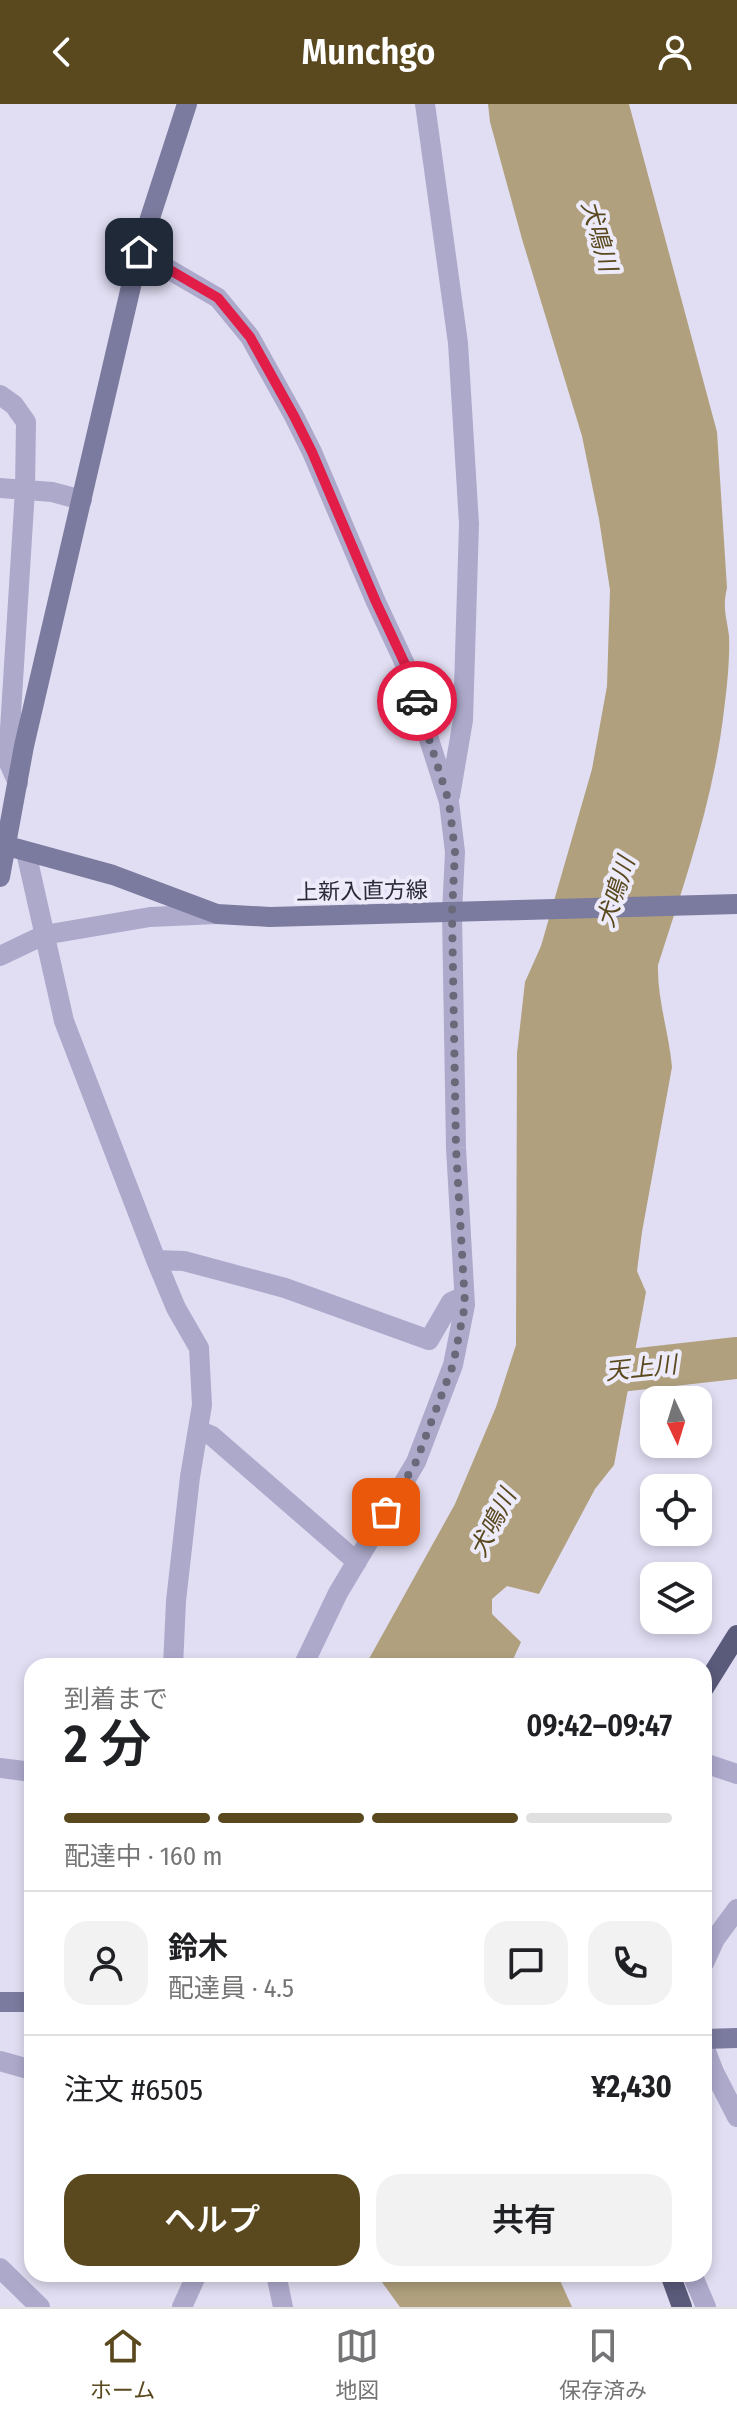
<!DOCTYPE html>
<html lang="ja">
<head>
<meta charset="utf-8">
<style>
  body { margin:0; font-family:"Fira Sans Condensed","Noto Sans JP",sans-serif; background:#f2f2f2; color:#202124; height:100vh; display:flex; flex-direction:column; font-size:30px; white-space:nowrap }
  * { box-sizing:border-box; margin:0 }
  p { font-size:26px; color:#757577 }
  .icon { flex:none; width:44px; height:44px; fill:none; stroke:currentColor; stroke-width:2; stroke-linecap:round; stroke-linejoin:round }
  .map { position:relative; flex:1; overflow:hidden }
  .drawer { position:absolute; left:24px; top:1554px; width:688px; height:624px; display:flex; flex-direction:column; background:#fff; border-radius:24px; box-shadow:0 4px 12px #0003 }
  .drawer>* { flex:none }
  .needle { width:52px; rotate:176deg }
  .tools { position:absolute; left:640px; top:1282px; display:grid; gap:16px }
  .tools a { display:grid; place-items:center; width:72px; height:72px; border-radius:16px; background:#fff; box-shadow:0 4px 12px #0003; font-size:40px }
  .pin { position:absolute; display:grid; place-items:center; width:68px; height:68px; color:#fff; margin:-34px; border-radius:16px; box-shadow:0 4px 12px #0006 }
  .courier { position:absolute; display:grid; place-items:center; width:80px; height:80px; margin:-40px; border:6px solid #e11d48; border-radius:50%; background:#fff; color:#222; box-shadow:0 2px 10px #0007 }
  .headline em { font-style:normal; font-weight:600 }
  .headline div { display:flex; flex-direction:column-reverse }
  .headline { display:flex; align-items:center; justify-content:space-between; height:136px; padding:0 40px }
  h1 { font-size:52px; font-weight:600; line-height:60px }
  .bar { display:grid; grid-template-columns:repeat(4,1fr); gap:12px 8px; align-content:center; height:96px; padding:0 40px }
  .bar i { height:10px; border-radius:6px; background:#e0e0e0 }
  .bar .on { background:#5a491e }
  .bar p { grid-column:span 4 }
  .line { display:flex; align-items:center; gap:20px; padding:0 40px; border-top:2px solid #e0e0e0 }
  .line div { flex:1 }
  .round { display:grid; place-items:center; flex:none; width:84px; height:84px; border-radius:24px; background:#f2f2f2 }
  .action { display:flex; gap:16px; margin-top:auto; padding:16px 40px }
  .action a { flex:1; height:92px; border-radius:24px; background:#5a491e; color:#fff; font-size:32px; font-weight:600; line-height:92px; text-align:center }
  .action a+a { background:#f2f2f2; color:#202124 }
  header { display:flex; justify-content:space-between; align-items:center; height:104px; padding:0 40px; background:#5a491e; color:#fff; font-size:36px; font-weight:600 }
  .menu { display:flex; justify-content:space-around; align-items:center; height:112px; border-top:2px solid #e0e0e0; background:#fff; font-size:22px; color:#757577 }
  .menu a { display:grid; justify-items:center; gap:4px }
  .menu .on { color:#5a491e }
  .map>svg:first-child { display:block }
</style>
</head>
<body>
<header><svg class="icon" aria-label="back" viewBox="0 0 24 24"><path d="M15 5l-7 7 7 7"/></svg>Munchgo<svg class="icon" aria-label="person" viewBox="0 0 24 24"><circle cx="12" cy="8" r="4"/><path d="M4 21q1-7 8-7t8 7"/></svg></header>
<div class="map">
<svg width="737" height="2203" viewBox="0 0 737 2203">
  <rect width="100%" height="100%" fill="#e1def3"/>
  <path fill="#b0a07d" d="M 488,0 L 629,0 L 717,328 L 727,484 C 722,504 727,514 729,532 C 730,554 727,584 724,606 C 714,694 685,777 658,861 C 657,895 669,929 672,963 L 642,1128 L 637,1167 L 646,1188 L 614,1361 L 595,1385 L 539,1490 L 507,1482 L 492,1495 L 492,1510 L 521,1538 L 510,1562 L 365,1562 L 455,1400 L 496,1303 L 516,1241 L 517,949 L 525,878 L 541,842 L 592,665 L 607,582 L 610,486 L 599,415 L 582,332 L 522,135 L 490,18 Z
    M 376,2170 L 557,2170 L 572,2203 L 400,2203 Z"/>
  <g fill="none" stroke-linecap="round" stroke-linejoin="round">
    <path stroke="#b0a07d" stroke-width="42" d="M 576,1272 L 735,1254"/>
    <path stroke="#ada9cb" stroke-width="20" d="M 425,0 L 458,239 L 469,420 L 463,616 L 450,692
      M 139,148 L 218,194 L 250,233 L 294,312 L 312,348 L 376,498 L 405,560 L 449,698 L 455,748 L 452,809 L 456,1044 L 465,1201 L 453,1261 L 416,1358 L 338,1489 L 303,1562
      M 0,291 L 14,301 L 26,318 L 25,386 L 8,657 L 18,679
      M 0,384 L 52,388 L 82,396
      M 26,748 L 64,917 L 156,1156 L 176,1204 L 199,1244 L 202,1301 L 190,1373 L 176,1497 L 173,1562
      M 0,852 L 44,831 L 150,813 L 217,810
      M 156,1156 L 184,1157 L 285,1184 L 429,1236 L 451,1198 L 464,1192
      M 198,1326 L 212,1332 L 357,1458
      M 704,1659 L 737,1670
      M 0,1664 L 32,1668
      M 704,1859 L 715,1835 L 737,1805
      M 704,1942 L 714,1968 L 737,2013
      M 0,1957 L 32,1966
      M 0,2164 L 40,2203
      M 276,2170 L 283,2203
      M 692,2170 L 706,2203
      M 182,2203 L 197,2170"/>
    <path stroke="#7b7b9f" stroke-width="20" d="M 0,740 L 113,771 L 217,810 L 270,813 L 737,800
      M 0,773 L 24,642 L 139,148 L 187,0
      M 0,1898 L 32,1898
      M 704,1935 L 737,1934"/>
    <path stroke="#5a5b7a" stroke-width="20" d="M 704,1584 L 737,1531
      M 670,2170 L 682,2203"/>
  </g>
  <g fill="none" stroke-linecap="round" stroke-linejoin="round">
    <path stroke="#696979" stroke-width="8" stroke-dasharray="0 14.4" d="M 386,1408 L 416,1358 L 453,1261 L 465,1201 L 456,1044 L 452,809 L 455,748 L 449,698 L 417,597"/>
    <path stroke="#e11d48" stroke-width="10" d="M 139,148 L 218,194 L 250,233 L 294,312 L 312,348 L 376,498 L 405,560 L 417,597"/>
  </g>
  <g text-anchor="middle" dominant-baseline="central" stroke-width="8" stroke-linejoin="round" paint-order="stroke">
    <g font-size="22" fill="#292a38" stroke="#edeafa">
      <text transform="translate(362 787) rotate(-1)">上新入直方線</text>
    </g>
    <g font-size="24" font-style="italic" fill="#5a491e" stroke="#edeafa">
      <text transform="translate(599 132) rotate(74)">犬鳴川</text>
      <text transform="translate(616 788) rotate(-72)">犬鳴川</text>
      <text transform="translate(641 1264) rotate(-6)">天上川</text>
      <text transform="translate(493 1419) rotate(-63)">犬鳴川</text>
    </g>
  </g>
</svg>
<div class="tools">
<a><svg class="needle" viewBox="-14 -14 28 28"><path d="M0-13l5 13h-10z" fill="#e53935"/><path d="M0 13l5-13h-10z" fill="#757577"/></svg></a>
<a><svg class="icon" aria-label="locate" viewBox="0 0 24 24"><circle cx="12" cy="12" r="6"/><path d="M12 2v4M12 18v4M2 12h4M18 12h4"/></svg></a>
<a><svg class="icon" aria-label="layers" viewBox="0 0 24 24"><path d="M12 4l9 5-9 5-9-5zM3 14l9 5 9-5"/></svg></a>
</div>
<div class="pin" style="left:386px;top:1408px;background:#ea580c"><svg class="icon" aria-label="bag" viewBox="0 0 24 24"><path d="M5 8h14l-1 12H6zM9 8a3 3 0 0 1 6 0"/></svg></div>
<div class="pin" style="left:139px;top:148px;background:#1f2937"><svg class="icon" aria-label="home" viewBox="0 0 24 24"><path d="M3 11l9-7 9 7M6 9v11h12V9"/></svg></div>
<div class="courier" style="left:417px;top:597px"><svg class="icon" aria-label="car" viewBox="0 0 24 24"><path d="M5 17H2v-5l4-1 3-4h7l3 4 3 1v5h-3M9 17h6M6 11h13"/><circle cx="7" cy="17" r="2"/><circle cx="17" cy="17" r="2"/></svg></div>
<section class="drawer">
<div class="headline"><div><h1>2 分</h1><p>到着まで</p></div><em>09:42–09:47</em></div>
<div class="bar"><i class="on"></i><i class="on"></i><i class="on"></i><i></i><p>配達中 · 160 m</p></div>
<div class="line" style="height:144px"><a class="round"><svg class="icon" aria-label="person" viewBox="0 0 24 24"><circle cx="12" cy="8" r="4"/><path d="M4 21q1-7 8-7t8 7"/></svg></a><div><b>鈴木</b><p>配達員 · 4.5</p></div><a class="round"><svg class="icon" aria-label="chat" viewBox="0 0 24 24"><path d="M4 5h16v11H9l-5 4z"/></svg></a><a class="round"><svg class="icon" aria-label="phone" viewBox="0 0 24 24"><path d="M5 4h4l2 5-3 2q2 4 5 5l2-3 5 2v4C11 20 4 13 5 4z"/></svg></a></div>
<div class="line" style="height:104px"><div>注文 #6505</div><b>¥2,430</b></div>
<div class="action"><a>ヘルプ</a><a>共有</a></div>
</section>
</div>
<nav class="menu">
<a class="on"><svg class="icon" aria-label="home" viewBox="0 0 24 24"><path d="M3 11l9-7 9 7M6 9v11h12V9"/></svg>ホーム</a>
<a><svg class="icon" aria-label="map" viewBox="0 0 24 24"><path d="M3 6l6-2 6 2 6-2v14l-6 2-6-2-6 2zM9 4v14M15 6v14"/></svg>地図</a>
<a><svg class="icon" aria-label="saved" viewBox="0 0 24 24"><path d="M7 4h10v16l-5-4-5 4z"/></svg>保存済み</a>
</nav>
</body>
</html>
